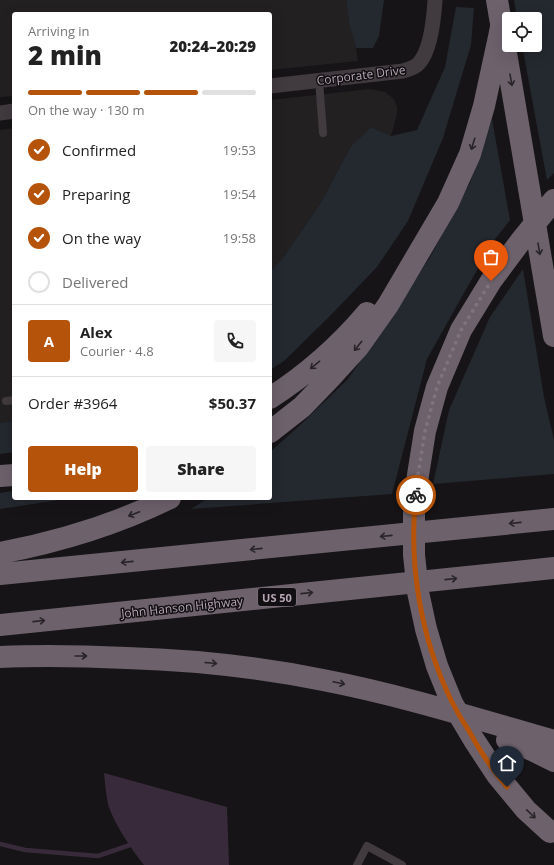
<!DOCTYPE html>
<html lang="en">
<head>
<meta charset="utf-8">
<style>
  body { margin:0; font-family:"Open Sans",sans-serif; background:#f6f6f6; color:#222; height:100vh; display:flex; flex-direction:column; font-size:15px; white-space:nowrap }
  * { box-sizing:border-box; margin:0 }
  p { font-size:13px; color:#767676 }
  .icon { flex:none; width:22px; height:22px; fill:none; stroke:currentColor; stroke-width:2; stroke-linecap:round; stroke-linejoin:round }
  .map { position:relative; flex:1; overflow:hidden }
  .side { position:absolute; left:12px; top:12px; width:260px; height:488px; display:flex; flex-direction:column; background:#fff; border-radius:4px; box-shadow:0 4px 16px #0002 }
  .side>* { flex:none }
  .tools { position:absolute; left:502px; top:12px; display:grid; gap:8px }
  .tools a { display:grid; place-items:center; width:40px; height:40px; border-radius:4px; background:#fff; box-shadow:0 4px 16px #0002; font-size:20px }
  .pin { position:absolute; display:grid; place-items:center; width:34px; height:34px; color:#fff; margin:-41px -17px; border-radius:50% 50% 50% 0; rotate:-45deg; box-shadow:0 0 4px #0007 }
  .pin .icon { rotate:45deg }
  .courier { position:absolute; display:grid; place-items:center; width:40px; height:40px; margin:-20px; border:3px solid #b45309; border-radius:50%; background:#fff; color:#222; box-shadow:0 1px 5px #0007 }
  .headline em { font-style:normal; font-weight:800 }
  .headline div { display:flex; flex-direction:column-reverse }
  .headline { display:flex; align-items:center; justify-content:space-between; height:68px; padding:0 16px }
  h1 { font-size:26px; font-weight:800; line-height:30px }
  .bar { display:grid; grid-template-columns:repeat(4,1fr); gap:6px 4px; align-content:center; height:48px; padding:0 16px }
  .bar i { height:5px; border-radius:3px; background:#e0e0e0 }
  .bar .on { background:#b45309 }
  .bar p { grid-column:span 4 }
  .line { display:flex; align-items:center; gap:10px; padding:0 16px; border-top:1px solid #e0e0e0 }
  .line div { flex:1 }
  .round { display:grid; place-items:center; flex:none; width:42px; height:42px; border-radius:4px; background:#f6f6f6 }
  ol { padding:0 16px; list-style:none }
  li { display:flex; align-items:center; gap:12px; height:44px }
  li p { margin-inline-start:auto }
  li .icon { padding:4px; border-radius:50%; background:#b45309; color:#fff; stroke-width:4 }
  li:last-child { color:#767676 }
  li i { width:22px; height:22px; border:2px solid #e0e0e0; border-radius:50% }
  .button { display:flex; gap:8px; margin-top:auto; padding:8px 16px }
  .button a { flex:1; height:46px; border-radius:4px; background:#b45309; color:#fff; font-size:16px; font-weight:800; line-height:46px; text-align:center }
  .button a+a { background:#f6f6f6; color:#222 }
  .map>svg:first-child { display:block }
</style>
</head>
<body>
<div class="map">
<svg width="554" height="865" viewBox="0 0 554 865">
  <rect width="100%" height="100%" fill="#161416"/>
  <path fill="#232022" d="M 0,0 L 346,0 L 349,23 L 356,48 L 358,61 L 270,70 L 270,14 L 14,14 L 14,96 L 0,97 Z
    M 370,89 L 385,92 L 394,99 L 397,108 L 397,114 L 391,136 L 371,127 L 351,146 L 320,204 L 285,255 L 270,272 L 270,100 Z
    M 14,128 L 14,421 L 0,423 L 0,130 Z"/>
  <path fill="#24282f" d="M 346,0 L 384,0 L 379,36 L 373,48 L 356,48 L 349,23 Z
    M 514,0 L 554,0 L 554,173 L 547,180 L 522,45 L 535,45 L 535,19 L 517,19 Z
    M 456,7 L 474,8 L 471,45 L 443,138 L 408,221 L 377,267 L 330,316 L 284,361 L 270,370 L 270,272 L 285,255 L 320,204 L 351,146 L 371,127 L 391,136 L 417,130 L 445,67 Z
    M 492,119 L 510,220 L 493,242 L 464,293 L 427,359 L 392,494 L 191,509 L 208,498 L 270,498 L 270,452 L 298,427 L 348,379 L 429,259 L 470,183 Z
    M 523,269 L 544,397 L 554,440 L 554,474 L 433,484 L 449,410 L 490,317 Z
    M 14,421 L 14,452 L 0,454 L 0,423 Z
    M 14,491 L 14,498 L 72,498 L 0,509 L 0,493 Z"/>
  <path fill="#392a3b" d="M 104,773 L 227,807 L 229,865 L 144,865 C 132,850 113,822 108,804 C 106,794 105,783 104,773 Z"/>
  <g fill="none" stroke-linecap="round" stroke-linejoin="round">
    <path stroke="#392a3b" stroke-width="4.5" d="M 0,844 L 25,850 L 98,856 L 130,845"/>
    <path stroke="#413a3f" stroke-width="8" d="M 319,80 L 323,133
      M 6,401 L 14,400
      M 357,865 L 367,846 L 402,865"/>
    <path stroke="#413a3f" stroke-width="15" d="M 270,86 L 403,71 C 409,69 415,68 419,63 C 431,50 434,16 435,0
      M 0,113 L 14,111"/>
    <path stroke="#6d616b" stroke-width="22" d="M 270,398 C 306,375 339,346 367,313
      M 270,432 L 302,407 L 330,378 L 359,346 L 388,305 L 448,203 L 470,154 L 484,106 L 499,37 L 501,27
      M 0,476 L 14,475
      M 0,553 C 58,542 117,524 170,498
      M 0,574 L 554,519
      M 0,625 L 554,568
      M 0,657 C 42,655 85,656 127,658 C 193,660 258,667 323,680 C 401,695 477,719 554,741
      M 507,740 L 532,750 L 554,761"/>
    <path stroke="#6d616b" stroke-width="22" d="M 497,0 L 554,336
      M 550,832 L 526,810 L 497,775 L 474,740 L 452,703 L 437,666 L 426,629 L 418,592 L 414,555 L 414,513 L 418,475 L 425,431 L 437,387 L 461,330 L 491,281 L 520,242 L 554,200"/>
  </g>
  <defs><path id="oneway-shaft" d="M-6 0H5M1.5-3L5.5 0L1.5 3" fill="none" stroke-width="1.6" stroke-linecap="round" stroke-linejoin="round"/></defs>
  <g stroke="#282428">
    <use href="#oneway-shaft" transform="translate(511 80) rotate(80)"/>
    <use href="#oneway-shaft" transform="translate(473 144) rotate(107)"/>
    <use href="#oneway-shaft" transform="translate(539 249) rotate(80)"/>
    <use href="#oneway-shaft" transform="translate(358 346) rotate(129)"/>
    <use href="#oneway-shaft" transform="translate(315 365) rotate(141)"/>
    <use href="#oneway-shaft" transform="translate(134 514) rotate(159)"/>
    <use href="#oneway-shaft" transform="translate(515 523) rotate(174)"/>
    <use href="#oneway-shaft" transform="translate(386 536) rotate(174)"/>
    <use href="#oneway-shaft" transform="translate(256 549) rotate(174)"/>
    <use href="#oneway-shaft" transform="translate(127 562) rotate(174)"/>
    <use href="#oneway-shaft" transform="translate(451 579) rotate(-6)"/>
    <use href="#oneway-shaft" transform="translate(307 593) rotate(-6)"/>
    <use href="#oneway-shaft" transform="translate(39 621) rotate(-6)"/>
    <use href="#oneway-shaft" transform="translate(81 656)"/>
    <use href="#oneway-shaft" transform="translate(211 663) rotate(5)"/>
    <use href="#oneway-shaft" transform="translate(339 683) rotate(12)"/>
    <use href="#oneway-shaft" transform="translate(531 814) rotate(44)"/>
  </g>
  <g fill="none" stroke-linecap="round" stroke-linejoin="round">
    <path stroke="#7f737d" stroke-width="4" stroke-dasharray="0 7.2" d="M 416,495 L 418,475 L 425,431 L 437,387 L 461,330 L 491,281"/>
    <path stroke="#b45309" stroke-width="5" d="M 416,495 C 408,565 421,639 452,702 C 457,712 463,722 469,731 C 480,751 492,770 507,787"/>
  </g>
  <g text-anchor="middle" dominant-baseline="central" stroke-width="3" stroke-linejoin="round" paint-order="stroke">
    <rect fill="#110f11" stroke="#857984" stroke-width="1" x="258" y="588" width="38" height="18" rx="3"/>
    <g font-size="11" font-weight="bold" fill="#b7a6b5">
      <text x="277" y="597">US 50</text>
    </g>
    <g font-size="12" fill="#b7a6b5" stroke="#110f11">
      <text transform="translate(361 75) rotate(-7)">Corporate Drive</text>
      <text transform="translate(182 607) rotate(-6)">John Hanson Highway</text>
    </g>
  </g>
</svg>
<div class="tools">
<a><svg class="icon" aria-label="locate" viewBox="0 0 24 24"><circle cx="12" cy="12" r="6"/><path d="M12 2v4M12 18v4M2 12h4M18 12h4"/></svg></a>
</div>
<div class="pin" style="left:491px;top:281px;background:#ea580c"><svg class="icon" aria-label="bag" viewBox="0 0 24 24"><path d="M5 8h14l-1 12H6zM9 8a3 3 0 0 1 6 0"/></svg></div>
<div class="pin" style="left:507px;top:787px;background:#1f2937"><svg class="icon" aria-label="home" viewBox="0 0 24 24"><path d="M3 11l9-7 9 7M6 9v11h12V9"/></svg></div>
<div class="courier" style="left:416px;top:495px"><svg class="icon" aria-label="bike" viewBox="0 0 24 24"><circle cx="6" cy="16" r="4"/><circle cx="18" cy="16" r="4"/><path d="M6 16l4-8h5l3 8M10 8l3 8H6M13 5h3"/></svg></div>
<section class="side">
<div class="headline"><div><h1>2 min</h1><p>Arriving in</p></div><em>20:24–20:29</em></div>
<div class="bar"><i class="on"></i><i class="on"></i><i class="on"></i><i></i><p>On the way · 130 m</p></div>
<ol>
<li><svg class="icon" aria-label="check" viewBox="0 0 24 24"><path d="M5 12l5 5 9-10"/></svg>Confirmed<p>19:53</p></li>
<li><svg class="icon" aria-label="check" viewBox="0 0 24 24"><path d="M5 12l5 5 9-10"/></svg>Preparing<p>19:54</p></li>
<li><svg class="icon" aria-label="check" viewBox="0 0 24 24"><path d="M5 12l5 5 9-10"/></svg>On the way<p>19:58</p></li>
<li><i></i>Delivered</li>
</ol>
<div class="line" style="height:72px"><b class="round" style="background:#b45309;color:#fff">A</b><div><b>Alex</b><p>Courier · 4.8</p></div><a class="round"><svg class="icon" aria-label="phone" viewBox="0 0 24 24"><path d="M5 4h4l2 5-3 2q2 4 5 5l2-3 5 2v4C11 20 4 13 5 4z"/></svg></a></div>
<div class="line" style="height:52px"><div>Order #3964</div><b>$50.37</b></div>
<div class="button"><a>Help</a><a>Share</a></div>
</section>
</div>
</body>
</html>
